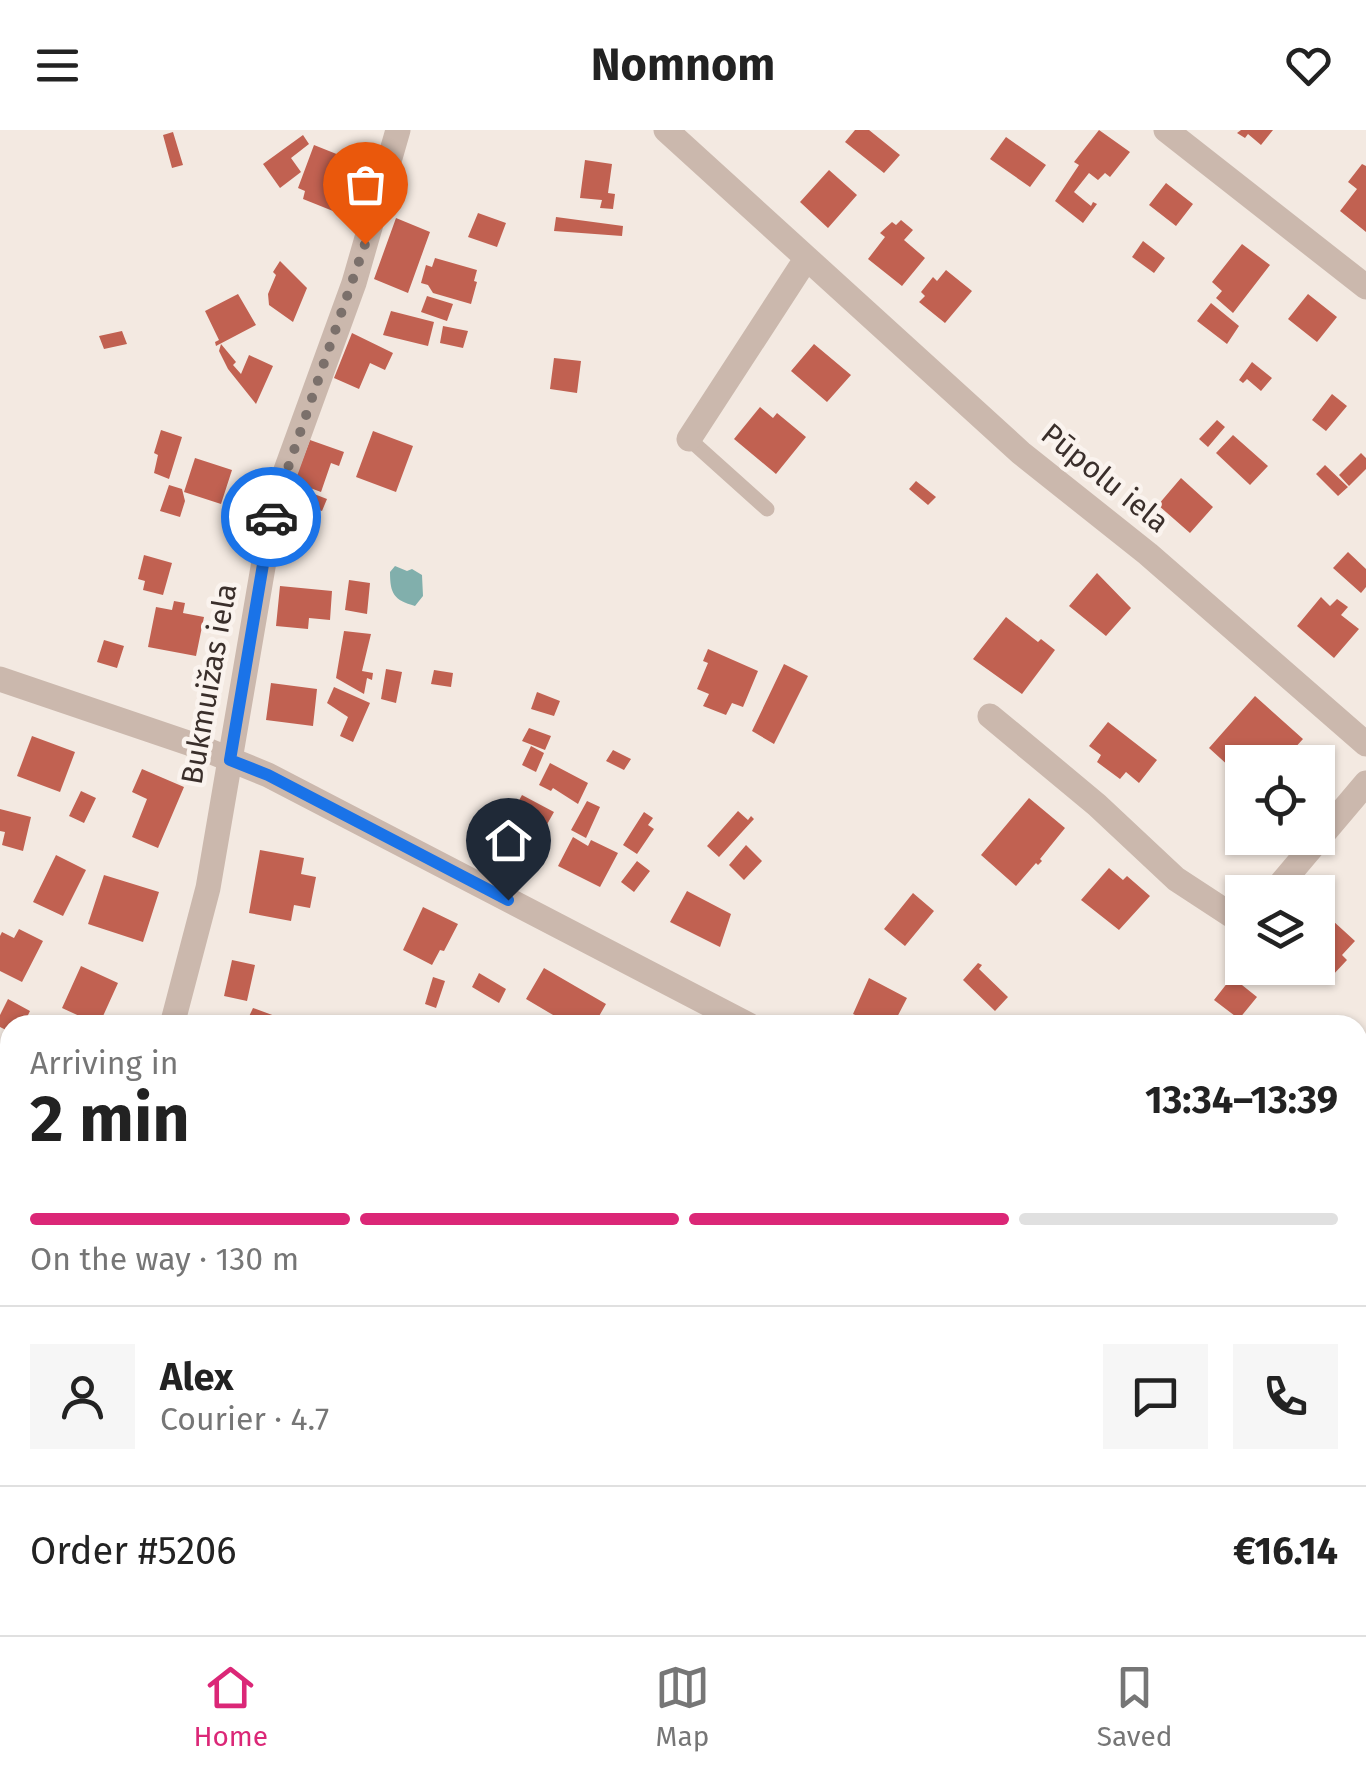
<!DOCTYPE html>
<html lang="en">
<head>
<meta charset="utf-8">
<style>
  body { margin:0; font-family:"Fira Sans",sans-serif; background:#f6f6f6; color:#222; height:100vh; display:flex; flex-direction:column; font-size:38px; white-space:nowrap }
  * { box-sizing:border-box; margin:0 }
  p { font-size:32px; color:#767676 }
  .icon { flex:none; width:55px; height:55px; fill:none; stroke:currentColor; stroke-width:2; stroke-linecap:round; stroke-linejoin:round }
  .map { position:relative; flex:1; overflow:hidden }
  .details { position:absolute; left:0px; top:885px; width:1368px; height:620px; display:flex; flex-direction:column; background:#fff; border-radius:30px 30px 0 0; box-shadow:0 2px 8px #0004 }
  .details>* { flex:none }
  .buttons { position:absolute; left:1225px; top:615px; display:grid; gap:20px }
  .buttons a { display:grid; place-items:center; width:110px; height:110px; border-radius:0px; background:#fff; box-shadow:0 2px 8px #0004; font-size:50px }
  .pin { position:absolute; display:grid; place-items:center; width:85px; height:85px; color:#fff; margin:-102px -42px; border-radius:50% 50% 50% 0; rotate:-45deg; box-shadow:0 0 10px #0007 }
  .pin .icon { rotate:45deg }
  .courier { position:absolute; display:grid; place-items:center; width:100px; height:100px; margin:-50px; border:8px solid #1a73e8; border-radius:50%; background:#fff; color:#222; box-shadow:0 2px 12px #0007 }
  .summary em { font-style:normal; font-weight:700 }
  .summary div { display:flex; flex-direction:column-reverse }
  .summary { display:flex; align-items:center; justify-content:space-between; height:170px; padding:0 30px }
  h1 { font-size:65px; font-weight:700; line-height:75px }
  .bar { display:grid; grid-template-columns:repeat(4,1fr); gap:15px 10px; align-content:center; height:120px; padding:0 30px }
  .bar i { height:12px; border-radius:8px; background:#e0e0e0 }
  .bar .active { background:#db2777 }
  .bar p { grid-column:span 4 }
  .line { display:flex; align-items:center; gap:25px; padding:0 30px; border-top:2px solid #e0e0e0 }
  .line div { flex:1 }
  .round { display:grid; place-items:center; flex:none; width:105px; height:105px; border-radius:0px; background:#f6f6f6 }
  header { display:flex; justify-content:space-between; align-items:center; height:130px; padding:0 30px; background:#fff; font-size:45px; font-weight:700 }
  .menu { display:flex; justify-content:space-around; align-items:center; height:140px; border-top:2px solid #e0e0e0; background:#fff; font-size:28px; color:#767676 }
  .menu a { display:grid; justify-items:center; gap:5px }
  .menu .active { color:#db2777 }
  .map>svg:first-child { display:block }
</style>
</head>
<body>
<header><svg class="icon" aria-label="menu" viewBox="0 0 24 24"><path d="M4 6h16M4 12h16M4 18h16"/></svg>Nomnom<svg class="icon" aria-label="heart" viewBox="0 0 24 24"><path d="M12 20l-8-8c-3-5 5-10 8-4 3-6 11-1 8 4z"/></svg></header>
<div class="map">
<svg width="1366" height="1505" viewBox="0 0 1366 1505">
  <rect width="100%" height="100%" fill="#f3e9e1"/>
  <path fill="#81afac" d="M 395,436 L 407,441 L 412,439 L 422,445 L 423,466 L 415,476 C 394,470 390,464 390,442 Z"/>
  <path fill="#c16151" d="M 855,0 L 869,0 L 900,25 L 884,43 L 845,12 Z
    M 1099,0 L 1130,22 L 1110,47 L 1105,43 L 1098,50 L 1089,43 L 1074,62 L 1091,76 L 1093,72 L 1097,74 L 1083,93 L 1055,71 L 1079,35 L 1074,32 Z
    M 1241,0 L 1273,0 L 1261,15 L 1248,4 L 1245,8 L 1237,3 Z
    M 173,2 L 183,35 L 172,38 L 163,5 Z
    M 303,5 L 309,14 L 291,28 L 301,42 L 280,58 L 263,34 Z
    M 1006,7 L 1046,35 L 1030,57 L 990,29 Z
    M 314,15 L 354,31 L 338,83 L 303,69 L 305,61 L 298,58 Z
    M 585,30 L 612,34 L 608,63 L 615,64 L 613,79 L 600,78 L 602,70 L 580,68 Z
    M 1362,34 L 1366,36 L 1366,102 L 1340,81 L 1357,59 L 1348,52 Z
    M 829,40 L 857,65 L 828,98 L 800,72 Z
    M 1166,53 L 1193,74 L 1176,96 L 1149,75 Z
    M 478,83 L 506,93 L 497,117 L 468,107 Z
    M 556,87 L 623,96 L 622,106 L 554,101 Z
    M 396,88 L 430,102 L 408,163 L 374,149 Z
    M 901,90 L 913,100 L 904,110 L 925,128 L 902,156 L 868,129 L 885,107 L 880,103 L 892,92 L 896,95 Z
    M 1143,111 L 1165,128 L 1154,143 L 1132,127 Z
    M 1242,114 L 1270,135 L 1233,183 L 1216,168 L 1222,161 L 1212,152 Z
    M 435,128 L 477,140 L 474,151 L 477,152 L 471,174 L 433,163 L 428,155 L 421,153 L 426,135 L 432,137 Z
    M 280,131 L 307,158 L 293,192 L 269,175 L 268,164 L 276,145 L 273,142 Z
    M 946,140 L 972,161 L 945,193 L 919,172 L 925,166 L 921,162 L 933,147 L 937,151 Z
    M 238,164 L 256,195 L 216,216 L 215,212 L 219,210 L 205,181 Z
    M 1308,164 L 1337,187 L 1317,212 L 1288,189 Z
    M 427,166 L 453,174 L 447,191 L 421,182 Z
    M 1211,173 L 1239,196 L 1227,214 L 1197,191 Z
    M 391,181 L 434,192 L 428,216 L 383,205 Z
    M 443,196 L 468,201 L 463,218 L 440,213 Z
    M 122,201 L 127,214 L 104,219 L 99,206 Z
    M 352,203 L 393,223 L 385,240 L 370,233 L 359,259 L 334,248 Z
    M 221,214 L 236,232 L 233,235 L 241,244 L 249,225 L 273,236 L 256,274 L 228,239 L 219,221 Z
    M 814,214 L 851,245 L 827,272 L 791,241 Z
    M 554,228 L 581,231 L 577,263 L 550,259 Z
    M 1252,232 L 1272,248 L 1261,261 L 1247,249 L 1243,253 L 1239,250 Z
    M 1332,264 L 1347,276 L 1326,301 L 1312,290 Z
    M 760,277 L 773,288 L 777,283 L 806,307 L 776,344 L 734,309 Z
    M 1217,290 L 1225,297 L 1208,317 L 1199,309 Z
    M 161,300 L 182,307 L 169,349 L 154,343 L 158,325 L 154,323 Z
    M 373,301 L 413,316 L 396,362 L 356,347 Z
    M 1233,305 L 1268,336 L 1250,355 L 1216,323 Z
    M 310,310 L 344,322 L 339,336 L 331,333 L 321,362 L 294,352 Z
    M 1361,323 L 1366,328 L 1366,339 L 1349,356 L 1339,345 Z
    M 195,328 L 232,340 L 221,374 L 184,362 Z
    M 1325,335 L 1348,357 L 1338,366 L 1316,344 Z
    M 1181,348 L 1213,377 L 1190,403 L 1158,375 Z
    M 916,351 L 936,367 L 928,375 L 909,359 Z
    M 169,355 L 182,359 L 185,371 L 180,387 L 160,381 Z
    M 291,355 L 327,369 L 322,381 L 286,369 Z
    M 1348,422 L 1366,439 L 1366,457 L 1361,463 L 1333,438 Z
    M 144,425 L 172,433 L 163,465 L 143,460 L 145,451 L 138,449 Z
    M 1097,443 L 1131,478 L 1106,506 L 1069,476 Z
    M 349,450 L 370,453 L 367,484 L 345,480 Z
    M 280,456 L 332,461 L 330,490 L 309,488 L 308,499 L 276,496 Z
    M 1321,467 L 1330,476 L 1337,469 L 1348,477 L 1341,485 L 1359,499 L 1334,528 L 1297,496 Z
    M 174,471 L 185,473 L 183,483 L 204,487 L 196,526 L 148,517 L 156,477 L 172,480 Z
    M 1006,487 L 1038,512 L 1041,509 L 1055,520 L 1022,564 L 973,529 Z
    M 344,501 L 371,504 L 362,541 L 373,543 L 372,550 L 367,548 L 364,564 L 336,548 Z
    M 104,510 L 124,516 L 117,538 L 97,532 Z
    M 708,519 L 758,541 L 743,577 L 732,573 L 726,585 L 703,576 L 709,564 L 697,559 L 708,533 L 703,531 Z
    M 784,534 L 808,546 L 774,614 L 752,601 Z
    M 386,539 L 402,542 L 396,573 L 381,569 Z
    M 434,540 L 453,543 L 451,557 L 431,554 Z
    M 271,553 L 317,559 L 313,596 L 266,590 Z
    M 334,557 L 370,573 L 353,612 L 340,606 L 348,587 L 327,573 Z
    M 537,562 L 560,571 L 554,586 L 531,579 Z
    M 1255,566 L 1303,609 L 1282,632 L 1242,632 L 1242,648 L 1209,618 Z
    M 1108,592 L 1157,630 L 1139,653 L 1126,642 L 1120,649 L 1097,632 L 1101,625 L 1089,616 Z
    M 529,598 L 551,606 L 545,620 L 522,611 Z
    M 32,606 L 75,622 L 60,662 L 17,646 Z
    M 531,616 L 544,623 L 536,642 L 522,635 Z
    M 613,620 L 631,629 L 624,640 L 606,631 Z
    M 550,633 L 588,653 L 578,674 L 553,658 L 551,661 L 539,655 Z
    M 142,639 L 184,657 L 158,718 L 132,707 L 147,669 L 132,662 Z
    M 81,661 L 96,668 L 84,693 L 69,686 Z
    M 522,665 L 554,682 L 537,712 L 530,708 L 525,718 L 501,707 L 510,687 L 499,683 L 505,670 L 516,676 Z
    M 1029,668 L 1065,698 L 1040,729 L 1042,731 L 1038,735 L 1036,733 L 1016,756 L 981,725 Z
    M 587,671 L 600,677 L 586,708 L 571,700 Z
    M 0,679 L 31,687 L 23,721 L 2,715 L 5,702 L 0,701 Z
    M 738,681 L 748,690 L 751,686 L 754,689 L 719,727 L 707,716 Z
    M 644,682 L 653,688 L 648,695 L 654,699 L 637,724 L 623,715 Z
    M 573,707 L 588,716 L 591,710 L 618,723 L 600,757 L 558,736 Z
    M 746,715 L 762,731 L 744,750 L 729,735 Z
    M 260,720 L 304,728 L 301,744 L 316,747 L 310,778 L 294,775 L 291,791 L 249,783 Z
    M 56,725 L 86,740 L 63,786 L 33,772 Z
    M 637,731 L 650,741 L 634,762 L 621,752 Z
    M 1109,738 L 1123,750 L 1127,746 L 1150,766 L 1119,800 L 1081,770 Z
    M 104,745 L 159,762 L 143,812 L 88,794 Z
    M 687,761 L 731,784 L 720,817 L 670,792 Z
    M 913,763 L 934,781 L 905,816 L 884,799 Z
    M 423,777 L 458,794 L 444,821 L 440,820 L 432,835 L 403,820 Z
    M 1321,780 L 1355,811 L 1342,825 L 1347,830 L 1331,847 L 1318,835 L 1318,784 Z
    M 19,799 L 43,811 L 22,852 L 0,841 L 0,806 L 2,802 L 14,808 Z
    M 232,830 L 255,835 L 247,871 L 224,866 Z
    M 978,833 L 982,835 L 979,839 L 1008,867 L 995,881 L 963,850 Z
    M 81,836 L 118,853 L 99,895 L 62,878 Z
    M 544,838 L 606,874 L 594,895 L 570,895 L 526,869 Z
    M 479,843 L 506,859 L 499,873 L 472,857 Z
    M 433,847 L 445,851 L 436,878 L 425,874 Z
    M 1232,847 L 1257,867 L 1239,889 L 1214,870 Z
    M 869,848 L 907,868 L 893,895 L 875,895 L 853,884 Z
    M 8,869 L 30,881 L 23,895 L 10,895 L 10,902 L 0,897 L 0,885 Z
    M 253,878 L 275,886 L 271,895 L 245,895 Z
    M 0,1025 L 10,1030 L 10,1061 L 0,1055 Z
    M 1358,1259 L 1366,1267 L 1366,1300 L 1358,1310 Z
    M 0,1371 L 10,1377 L 10,1409 L 0,1403 Z
    M 889,1495 L 932,1495 L 937,1499 L 933,1505 L 884,1505 L 882,1503 Z"/>
  <g fill="none" stroke-linecap="round" stroke-linejoin="round">
    <path stroke="#cbb8ad" stroke-width="15" d="M 689,309 L 767,379"/>
    <path stroke="#cbb8ad" stroke-width="25" d="M 666,0 L 1021,323 L 1148,424 L 1366,614
      M 1166,0 L 1366,157
      M 689,309 L 806,129
      M 0,549 L 197,616 L 268,645 L 749,895
      M 990,586 L 1097,675 L 1176,749 L 1231,785 L 1242,784
      M 1274,762 L 1366,653
      M 172,895 L 208,758 L 274,373 L 354,153 L 398,0
      M 1358,1176 L 1366,1167
      M 1358,1211 L 1366,1215
      M 0,1287 L 10,1274
      M 1039,1505 L 1048,1495"/>
  </g>
  <g fill="none" stroke-linecap="round" stroke-linejoin="round">
    <path stroke="#7b706b" stroke-width="10" stroke-dasharray="0 18" d="M 271,387 L 365,114"/>
    <path stroke="#1a73e8" stroke-width="12" d="M 271,387 L 230,630 L 268,645 L 508,770"/>
  </g>
  <g text-anchor="middle" dominant-baseline="central" stroke-width="9" stroke-linejoin="round" paint-order="stroke">
    <g font-size="30" fill="#3a2f2b" stroke="#faf3ee">
      <text transform="translate(1105 348) rotate(39)">Pūpolu iela</text>
      <text transform="translate(209 554) rotate(-80)">Bukmuižas iela</text>
    </g>
  </g>
</svg>
<div class="buttons">
<a><svg class="icon" aria-label="locate" viewBox="0 0 24 24"><circle cx="12" cy="12" r="6"/><path d="M12 2v4M12 18v4M2 12h4M18 12h4"/></svg></a>
<a><svg class="icon" aria-label="layers" viewBox="0 0 24 24"><path d="M12 4l9 5-9 5-9-5zM3 14l9 5 9-5"/></svg></a>
</div>
<div class="pin" style="left:365px;top:114px;background:#ea580c"><svg class="icon" aria-label="bag" viewBox="0 0 24 24"><path d="M5 8h14l-1 12H6zM9 8a3 3 0 0 1 6 0"/></svg></div>
<div class="pin" style="left:508px;top:770px;background:#1f2937"><svg class="icon" aria-label="home" viewBox="0 0 24 24"><path d="M3 11l9-7 9 7M6 9v11h12V9"/></svg></div>
<div class="courier" style="left:271px;top:387px"><svg class="icon" aria-label="car" viewBox="0 0 24 24"><path d="M5 17H2v-5l4-1 3-4h7l3 4 3 1v5h-3M9 17h6M6 11h13"/><circle cx="7" cy="17" r="2"/><circle cx="17" cy="17" r="2"/></svg></div>
<section class="details">
<div class="summary"><div><h1>2 min</h1><p>Arriving in</p></div><em>13:34–13:39</em></div>
<div class="bar"><i class="active"></i><i class="active"></i><i class="active"></i><i></i><p>On the way · 130 m</p></div>
<div class="line" style="height:180px"><a class="round"><svg class="icon" aria-label="person" viewBox="0 0 24 24"><circle cx="12" cy="8" r="4"/><path d="M4 21q1-7 8-7t8 7"/></svg></a><div><b>Alex</b><p>Courier · 4.7</p></div><a class="round"><svg class="icon" aria-label="chat" viewBox="0 0 24 24"><path d="M4 5h16v11H9l-5 4z"/></svg></a><a class="round"><svg class="icon" aria-label="phone" viewBox="0 0 24 24"><path d="M5 4h4l2 5-3 2q2 4 5 5l2-3 5 2v4C11 20 4 13 5 4z"/></svg></a></div>
<div class="line" style="height:130px"><div>Order #5206</div><b>€16.14</b></div>
</section>
</div>
<nav class="menu">
<a class="active"><svg class="icon" aria-label="home" viewBox="0 0 24 24"><path d="M3 11l9-7 9 7M6 9v11h12V9"/></svg>Home</a>
<a><svg class="icon" aria-label="map" viewBox="0 0 24 24"><path d="M3 6l6-2 6 2 6-2v14l-6 2-6-2-6 2zM9 4v14M15 6v14"/></svg>Map</a>
<a><svg class="icon" aria-label="saved" viewBox="0 0 24 24"><path d="M7 4h10v16l-5-4-5 4z"/></svg>Saved</a>
</nav>
</body>
</html>
